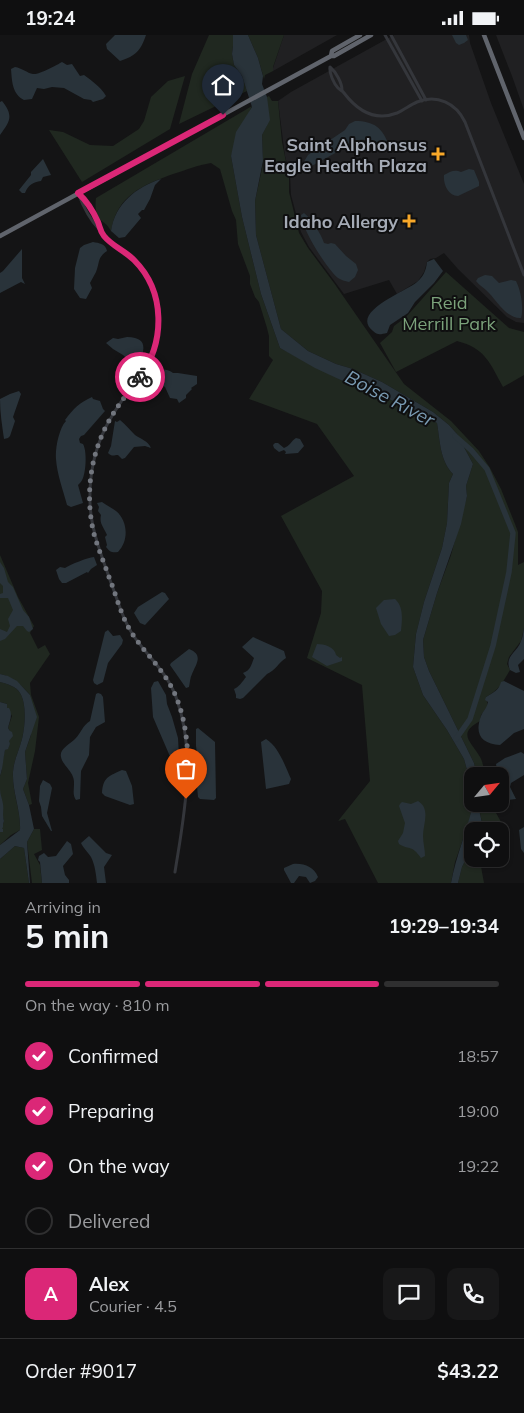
<!DOCTYPE html>
<html lang="en">
<head>
<meta charset="utf-8">
<style>
  body { margin:0; font-family:Mulish,sans-serif; background:#181819; color:#f1f3f6; height:100vh; display:flex; flex-direction:column; font-size:19px; white-space:nowrap }
  * { box-sizing:border-box; margin:0 }
  p { font-size:16px; color:#9b9c9f }
  .icon { flex:none; width:28px; height:28px; fill:none; stroke:currentColor; stroke-width:2; stroke-linecap:round; stroke-linejoin:round }
  .map { position:relative; height:848px; overflow:hidden }
  .details { display:flex; flex-direction:column; background:#0f0f10; flex:1 }
  .details>* { flex:none }
  .needle { width:32px; rotate:61deg }
  .fabs { position:absolute; left:464px; top:732px; display:grid; gap:10px }
  .fabs a { display:grid; place-items:center; width:45px; height:45px; border-radius:10px; background:#0f0f10; box-shadow:0 1px 4px #0004,0 0 0 1px #2f2f30; font-size:25px }
  .pin { position:absolute; display:grid; place-items:center; width:42px; height:42px; color:#fff; margin:-51px -21px; border-radius:50% 50% 50% 0; rotate:-45deg; box-shadow:0 0 5px #0007 }
  .pin .icon { rotate:45deg }
  .courier { position:absolute; display:grid; place-items:center; width:50px; height:50px; margin:-25px; border:4px solid #db2777; border-radius:50%; background:#fff; color:#222; box-shadow:0 1px 6px #0007 }
  .head em { font-style:normal; font-weight:700 }
  .head div { display:flex; flex-direction:column-reverse }
  .head { display:flex; align-items:center; justify-content:space-between; height:85px; padding:0 25px }
  h1 { font-size:32px; font-weight:700; line-height:38px }
  .bar { display:grid; grid-template-columns:repeat(4,1fr); gap:8px 5px; align-content:center; height:60px; padding:0 25px }
  .bar i { height:6px; border-radius:4px; background:#2f2f30 }
  .bar .selected { background:#db2777 }
  .bar p { grid-column:span 4 }
  .line { display:flex; align-items:center; gap:12px; padding:0 25px; border-top:1px solid #2f2f30 }
  .line div { flex:1 }
  .round { display:grid; place-items:center; flex:none; width:52px; height:52px; border-radius:10px; background:#181819 }
  ol { padding:0 25px; list-style:none }
  li { display:flex; align-items:center; gap:15px; height:55px }
  li p { margin-inline-start:auto }
  li .icon { padding:5px; border-radius:50%; background:#db2777; color:#fff; stroke-width:4 }
  li:last-child { color:#9b9c9f }
  li i { width:28px; height:28px; border:2px solid #2f2f30; border-radius:50% }
  .status { display:flex; justify-content:space-between; align-items:center; height:35px; padding:0 25px; background:#0f0f10; direction:ltr }
  .status svg { height:14px; fill:currentColor }
  .map>svg:first-child { display:block }
</style>
</head>
<body>
<div class="status"><b>19:24</b><svg viewBox="0 0 49 12"><path d="M0 12V9h3v3zM5 12V6h3v6zM10 12V3h3v9zM15 12V0h3v12zM26 1h20v11H26zM47 4h2v5h-2z"/></svg></div>
<div class="map">
<svg width="524" height="848" viewBox="0 0 524 848">
  <rect width="100%" height="100%" fill="#141415"/>
  <path fill="#202022" d="M 284,0 L 337,0 L 273,36 L 273,33 Z
    M 394,0 L 469,0 L 470,8 L 491,68 L 524,149 L 524,288 L 516,287 L 507,282 L 458,234 L 444,218 L 436,223 L 430,224 L 427,227 L 424,237 L 418,246 L 397,259 L 389,245 L 344,259 L 309,212 L 301,197 L 291,160 L 290,140 L 285,121 L 278,66 L 291,57 Z
    M 496,0 L 524,0 L 524,75 L 512,41 Z"/>
  <path fill="#202820" d="M 209,0 L 233,0 L 233,11 L 232,19 L 234,30 L 242,41 L 247,56 L 179,89 L 192,39 Z
    M 248,0 L 284,0 L 273,32 L 273,36 L 265,40 L 264,44 L 258,23 Z
    M 185,41 L 170,94 L 82,147 L 49,95 L 63,97 L 90,110 L 113,111 L 139,94 L 144,86 L 151,62 L 168,46 Z
    M 269,61 L 272,66 L 278,66 L 282,107 L 289,142 L 289,157 L 299,198 L 308,213 L 334,248 L 404,349 L 451,386 L 479,416 L 490,433 L 501,454 L 515,489 L 518,497 L 518,530 L 524,527 L 524,593 L 521,606 L 509,622 L 507,629 L 510,635 C 503,647 499,655 486,662 L 488,671 L 481,680 L 480,686 C 456,699 472,707 480,722 C 483,727 484,735 485,741 L 477,741 L 474,728 L 429,636 L 424,622 L 423,605 L 437,558 L 451,520 L 467,461 L 466,451 L 473,429 L 457,399 L 449,390 L 433,377 L 382,347 L 353,334 L 336,329 L 308,316 L 281,294 L 256,200 L 255,166 L 263,129 L 262,100 L 267,90 L 267,62 Z
    M 252,71 L 231,121 L 242,182 L 261,259 L 280,313 L 345,347 L 374,359 L 387,363 L 437,388 C 440,406 440,426 453,439 L 449,448 L 447,488 L 442,513 L 424,567 L 416,599 L 413,632 L 423,660 L 447,695 L 464,724 L 472,753 L 473,769 L 468,790 L 455,827 L 451,848 L 378,848 L 345,784 L 338,786 L 370,746 L 362,650 L 307,623 L 321,578 L 322,556 L 281,481 L 354,441 L 317,389 L 249,364 L 273,325 L 269,321 L 269,301 L 267,293 L 259,267 L 255,262 L 250,249 L 250,241 L 238,209 L 236,185 L 232,176 L 220,134 L 211,128 C 198,130 186,135 173,139 C 143,150 117,160 111,196 C 108,191 107,190 103,187 C 95,181 95,171 96,163 Z
    M 446,237 L 509,293 L 524,297 L 524,340 L 503,352 C 490,328 485,313 457,306 L 396,337 L 380,308 L 392,297 L 394,291 L 406,282 Z
    M 0,520 L 18,562 L 34,591 L 30,598 L 38,614 L 45,610 L 50,619 L 30,648 L 31,660 L 39,682 L 35,716 L 28,748 L 32,769 L 29,770 L 23,754 L 27,744 L 25,717 L 31,700 L 30,660 C 21,650 14,642 0,639 Z
    M 0,647 C 7,649 16,651 20,658 C 27,669 25,692 22,704 C 19,716 14,724 13,737 C 12,757 21,776 20,795 L 11,800 L 0,810 L 0,797 L 3,796 L 1,794 L 4,786 L 2,779 L 3,773 L 0,757 L 0,741 L 2,735 L 2,726 L 5,715 L 8,713 L 10,709 L 8,707 L 10,696 L 8,693 L 12,681 L 7,673 L 7,669 L 0,667 Z
    M 478,769 L 491,769 L 505,794 L 500,799 L 500,796 L 481,796 L 483,792 Z
    M 34,794 L 40,794 L 42,815 L 34,819 L 40,830 L 42,848 L 32,848 L 27,807 Z
    M 15,811 L 24,813 L 29,848 L 0,848 L 0,824 Z
    M 472,812 L 472,824 L 482,824 L 480,826 L 484,848 L 458,848 L 462,832 Z"/>
  <path fill="#29333a" d="M 115,0 L 146,0 C 141,15 136,21 120,26 L 107,14 L 106,9 Z
    M 233,0 L 248,0 L 258,23 L 263,41 L 262,49 L 267,62 L 270,85 L 262,100 L 263,126 L 255,166 L 256,200 L 281,294 L 308,316 L 336,329 L 353,334 L 382,347 L 433,377 L 449,390 L 457,399 L 473,429 L 466,451 L 467,461 L 461,489 L 437,558 L 423,605 L 424,622 L 429,636 L 474,728 L 477,741 L 472,741 L 472,753 L 464,724 L 447,695 L 423,660 L 413,632 L 416,599 L 424,567 L 442,513 L 447,488 L 449,448 L 453,439 C 440,426 440,406 437,388 L 387,363 L 374,359 L 345,347 L 315,333 L 280,313 L 261,259 L 242,182 L 231,121 L 236,97 L 252,72 L 242,41 L 234,30 L 232,19 L 233,11 Z
    M 452,0 L 466,0 L 468,5 L 464,8 L 459,10 L 456,8 Z
    M 62,27 L 67,30 L 72,29 L 80,41 L 84,40 C 92,46 101,52 106,61 L 103,64 L 93,67 L 91,65 L 84,64 L 64,53 L 52,52 L 44,54 L 37,53 L 32,64 L 24,65 C 12,59 12,46 11,34 L 15,32 C 22,33 27,38 33,39 C 39,40 57,30 62,27 Z
    M 2,66 C 14,81 10,86 0,100 L 0,67 Z
    M 355,86 C 374,86 383,93 389,111 L 386,113 C 374,108 374,104 359,105 L 297,139 L 293,139 L 293,135 L 302,130 L 308,120 L 345,95 L 349,89 Z
    M 43,124 L 51,140 L 43,142 L 41,146 C 33,147 28,150 25,158 L 22,158 L 19,155 L 31,140 L 31,137 Z
    M 469,134 L 474,135 L 479,147 L 479,151 L 458,161 C 448,161 443,149 444,140 C 450,137 454,134 461,137 Z
    M 161,144 L 155,150 L 150,164 L 144,175 L 142,175 L 138,179 L 141,183 L 125,202 L 119,203 L 111,196 C 115,169 136,152 161,144 Z
    M 304,178 C 312,184 321,199 324,208 L 328,209 L 331,208 L 335,209 L 346,221 L 356,229 L 358,235 L 355,242 L 349,247 C 345,246 341,245 338,243 C 326,233 302,194 301,180 Z
    M 93,207 C 99,208 106,209 107,216 C 97,223 100,227 96,237 C 94,241 92,244 90,248 L 92,253 L 86,264 L 80,263 L 74,254 L 75,233 L 80,213 L 84,210 Z
    M 22,214 L 22,243 L 25,249 L 21,247 L 0,258 L 0,238 L 3,236 Z
    M 434,224 L 443,236 L 434,248 L 415,267 L 408,278 L 390,290 L 387,298 C 381,299 378,301 373,296 C 349,277 407,256 417,247 C 424,241 426,235 427,227 Z
    M 485,240 L 492,241 L 499,248 L 511,245 L 516,246 C 521,256 524,273 521,283 C 506,284 496,264 486,255 C 483,252 479,250 476,246 L 478,243 Z
    M 127,302 C 150,303 143,315 140,331 L 137,333 L 123,320 L 113,314 L 106,308 L 113,303 L 118,304 Z
    M 154,334 C 160,334 169,334 173,338 L 178,338 L 197,341 L 197,349 L 191,353 L 192,354 L 186,360 L 186,363 L 179,368 L 177,364 L 170,363 L 165,352 L 151,344 L 149,342 L 150,338 Z
    M 19,356 L 21,359 L 13,382 L 15,386 L 10,401 L 8,403 L 4,404 C 2,390 0,378 0,364 L 10,359 Z
    M 92,362 L 93,364 L 100,366 L 103,374 L 105,376 L 84,400 L 81,401 L 79,404 L 80,408 L 83,409 C 87,416 86,435 83,443 C 82,446 80,448 78,450 L 83,468 L 71,472 L 67,470 C 63,455 57,439 56,424 C 55,414 59,393 66,386 L 65,385 C 74,373 79,368 92,362 Z
    M 120,385 C 126,390 130,395 135,400 C 141,404 148,406 151,413 L 145,411 L 134,412 L 125,423 L 122,424 L 118,420 C 114,420 112,422 108,418 L 111,411 L 115,386 L 117,387 Z
    M 296,403 L 300,404 L 304,411 L 298,418 L 285,419 L 286,417 L 284,415 L 279,417 L 274,413 L 273,410 L 275,408 L 278,408 L 284,413 C 290,411 291,406 296,403 Z
    M 102,467 C 106,470 112,473 116,476 C 128,486 129,506 118,517 C 112,518 110,517 106,512 L 107,510 L 105,502 L 107,500 C 104,492 99,489 101,480 L 98,476 L 99,472 L 97,468 Z
    M 94,522 L 97,530 L 91,534 L 88,538 L 87,537 L 66,548 L 62,548 L 59,544 L 56,535 L 60,532 L 65,533 C 71,529 87,523 94,522 Z
    M 0,527 L 4,533 L 8,547 L 13,552 L 23,575 L 29,582 L 33,594 L 29,597 L 27,596 L 23,591 L 17,591 L 5,604 L 0,606 L 0,594 L 7,597 L 10,591 L 8,584 L 13,575 L 8,563 L 0,563 L 0,559 L 3,558 L 3,551 L 0,548 Z
    M 162,557 L 165,558 L 169,564 L 145,590 L 140,588 L 134,578 L 138,572 Z
    M 395,564 C 404,572 402,585 401,596 L 395,600 L 389,601 L 381,589 L 376,573 L 384,565 Z
    M 524,593 L 524,624 L 518,630 L 520,637 L 516,638 L 510,635 C 504,621 517,618 521,606 C 523,602 523,597 524,593 Z
    M 108,595 L 113,601 L 120,600 L 123,605 L 122,609 L 108,628 L 103,647 L 97,650 L 94,648 L 93,645 L 105,597 Z
    M 253,602 L 284,616 L 286,623 C 279,627 275,636 267,639 L 243,663 L 240,664 L 236,663 L 236,660 L 234,654 C 238,653 243,646 246,642 L 243,638 C 251,635 251,630 254,623 L 242,612 Z
    M 317,609 C 324,609 335,612 336,620 L 340,623 L 342,622 L 342,626 L 327,631 L 312,622 Z
    M 189,614 C 204,620 196,629 192,639 C 190,643 190,647 189,652 L 186,653 L 170,630 L 171,628 Z
    M 0,639 L 8,641 L 17,646 L 30,660 L 37,682 L 25,717 L 27,744 L 23,754 L 29,770 L 34,794 L 27,807 L 30,848 L 29,848 L 24,813 L 15,811 L 0,824 L 0,810 L 20,795 C 21,776 12,756 13,737 C 14,724 19,716 22,704 C 25,692 27,669 20,658 C 16,651 7,649 0,647 Z
    M 158,646 L 166,660 L 167,669 L 172,682 L 178,703 L 180,740 L 178,740 L 153,682 L 151,653 L 154,647 Z
    M 504,646 L 524,656 L 524,694 L 514,698 L 500,710 C 482,709 474,700 481,681 C 483,676 487,673 488,667 L 485,665 L 486,662 C 493,658 499,655 501,647 Z
    M 98,658 L 101,659 L 103,662 L 105,687 L 96,692 L 90,702 L 89,720 L 81,736 L 80,764 L 76,765 C 71,758 76,750 73,742 C 71,735 62,729 61,722 C 59,714 70,709 75,704 C 81,698 83,690 90,686 L 96,659 Z
    M 0,667 L 7,669 L 7,673 L 9,673 C 13,680 10,685 8,693 L 10,696 L 12,697 L 13,701 L 9,706 L 10,709 L 8,714 L 5,715 C 3,724 3,733 0,741 Z
    M 198,693 L 215,707 L 216,763 L 214,765 L 200,764 L 198,762 L 197,751 L 200,743 L 196,711 L 196,694 Z
    M 266,704 C 279,712 285,731 291,744 L 289,749 L 266,754 L 261,707 Z
    M 521,717 L 524,719 L 524,740 L 511,748 L 510,752 L 516,764 L 507,765 L 500,749 L 500,741 L 498,741 L 496,729 L 505,723 Z
    M 122,735 L 126,736 L 132,751 L 134,769 L 130,770 L 105,761 L 102,758 C 103,742 109,741 122,735 Z
    M 43,745 L 50,749 L 52,753 L 47,778 L 52,796 L 51,796 L 42,781 L 41,772 L 39,766 L 40,751 Z
    M 0,752 C 0,759 2,763 3,769 C 4,776 2,778 4,786 L 3,789 L 3,792 L 2,794 L 3,794 L 3,797 L 0,797 Z
    M 418,766 C 431,774 423,789 423,801 C 423,808 425,814 425,821 L 421,823 C 411,809 411,816 399,809 L 398,806 L 403,798 L 405,788 L 399,771 L 400,769 L 402,767 L 411,769 Z
    M 473,769 L 478,769 L 483,793 L 481,796 L 472,796 L 472,812 L 462,832 L 458,848 L 451,848 C 456,821 467,796 473,769 Z
    M 524,792 L 524,818 L 521,814 L 519,795 Z
    M 89,801 L 106,818 L 112,820 L 104,832 L 106,848 L 97,848 C 96,839 95,830 91,822 C 88,817 83,813 81,808 Z
    M 67,806 L 71,809 L 73,819 L 63,831 L 65,840 L 69,845 L 69,848 L 42,848 L 40,827 L 38,825 L 39,821 L 44,818 L 48,822 L 56,821 Z
    M 293,829 C 304,828 314,832 318,842 L 315,846 L 310,848 L 306,842 L 299,841 L 294,848 L 291,848 L 284,835 L 284,833 Z"/>
  <g fill="none" stroke-linecap="round" stroke-linejoin="round">
    <path stroke="#29333a" stroke-width="5.5" d="M 455,401 L 471,415 L 487,434 L 513,498 L 509,537 L 493,611 L 470,684 L 456,704"/>
    <path stroke="#34363b" stroke-width="3" d="M 385,0 L 422,66
      M 391,0 L 426,65
      M 342,55 C 342,48 336,37 330,32 C 329,38 334,49 338,53 C 340,55 343,56 344,58 C 357,75 374,87 397,78 C 404,75 410,70 417,67 C 437,59 456,68 465,87 L 524,240
      M 78,158 C 83,171 89,184 99,194 C 102,196 103,200 106,203 C 111,208 118,212 124,216 C 142,231 154,250 158,273 C 165,322 133,344 112,381 C 96,407 89,437 90,468 C 91,496 102,521 111,548 C 118,565 122,584 133,600 C 147,621 167,637 176,662 C 197,719 184,780 175,837
      M 79,159 C 88,168 97,181 100,194"/>
    <path stroke="#60646c" stroke-width="4.5" d="M 484,0 L 524,103
      M 331,21 L 332,16 L 360,0
      M 0,201 L 331,21 L 334,21 L 371,0"/>
  </g>
  <g fill="none" stroke-linecap="round" stroke-linejoin="round">
    <path stroke="#72767e" stroke-width="5" stroke-dasharray="0 9" d="M 140,342 C 131,354 121,366 113,379 C 91,414 84,458 94,499 C 98,513 104,528 109,542 C 116,559 120,578 130,595 C 140,612 155,626 166,643 C 189,677 190,724 186,764"/>
    <path stroke="#db2777" stroke-width="6" d="M 140,342 C 165,307 166,257 134,225 C 125,216 112,211 104,201 C 100,196 100,192 98,187 C 93,176 87,166 78,158 L 223,80"/>
  </g>
  <g fill="#f8a829" stroke="#0f0f10" stroke-width="2">
    <path d="M435.5 111.5h5v5h5v5h-5v5h-5v-5h-5v-5h5z"/>
    <path d="M406.5 178.5h5v5h5v5h-5v5h-5v-5h-5v-5h5z"/>
  </g>
  <g text-anchor="middle" dominant-baseline="central" stroke-width="4" stroke-linejoin="round" paint-order="stroke">
    <g font-size="18" font-weight="bold" fill="#a5abb6" stroke="#0f0f10" text-anchor="end">
      <text x="427" y="109">Saint Alphonsus<tspan x="427" dy="21">Eagle Health Plaza</tspan></text>
      <text x="398" y="186">Idaho Allergy</text>
    </g>
    <g font-size="18" fill="#7ba27b" stroke="#0f0f10">
      <text x="449" y="267">Reid<tspan x="449" dy="21">Merrill Park</tspan></text>
    </g>
    <g font-size="19" font-style="italic" fill="#7a9bb3" stroke="#0f0f10">
      <text transform="translate(390 363) rotate(28)">Boise River</text>
    </g>
  </g>
</svg>
<div class="fabs">
<a><svg class="needle" viewBox="-14 -14 28 28"><path d="M0-13l5 13h-10z" fill="#e53935"/><path d="M0 13l5-13h-10z" fill="#9b9c9f"/></svg></a>
<a><svg class="icon" aria-label="locate" viewBox="0 0 24 24"><circle cx="12" cy="12" r="6"/><path d="M12 2v4M12 18v4M2 12h4M18 12h4"/></svg></a>
</div>
<div class="pin" style="left:186px;top:764px;background:#ea580c"><svg class="icon" aria-label="bag" viewBox="0 0 24 24"><path d="M5 8h14l-1 12H6zM9 8a3 3 0 0 1 6 0"/></svg></div>
<div class="pin" style="left:223px;top:80px;background:#1f2937"><svg class="icon" aria-label="home" viewBox="0 0 24 24"><path d="M3 11l9-7 9 7M6 9v11h12V9"/></svg></div>
<div class="courier" style="left:140px;top:342px"><svg class="icon" aria-label="bike" viewBox="0 0 24 24"><circle cx="6" cy="16" r="4"/><circle cx="18" cy="16" r="4"/><path d="M6 16l4-8h5l3 8M10 8l3 8H6M13 5h3"/></svg></div>
</div>
<section class="details">
<div class="head"><div><h1>5 min</h1><p>Arriving in</p></div><em>19:29–19:34</em></div>
<div class="bar"><i class="selected"></i><i class="selected"></i><i class="selected"></i><i></i><p>On the way · 810 m</p></div>
<ol>
<li><svg class="icon" aria-label="check" viewBox="0 0 24 24"><path d="M5 12l5 5 9-10"/></svg>Confirmed<p>18:57</p></li>
<li><svg class="icon" aria-label="check" viewBox="0 0 24 24"><path d="M5 12l5 5 9-10"/></svg>Preparing<p>19:00</p></li>
<li><svg class="icon" aria-label="check" viewBox="0 0 24 24"><path d="M5 12l5 5 9-10"/></svg>On the way<p>19:22</p></li>
<li><i></i>Delivered</li>
</ol>
<div class="line" style="height:90px"><b class="round" style="background:#db2777;color:#fff">A</b><div><b>Alex</b><p>Courier · 4.5</p></div><a class="round"><svg class="icon" aria-label="chat" viewBox="0 0 24 24"><path d="M4 5h16v11H9l-5 4z"/></svg></a><a class="round"><svg class="icon" aria-label="phone" viewBox="0 0 24 24"><path d="M5 4h4l2 5-3 2q2 4 5 5l2-3 5 2v4C11 20 4 13 5 4z"/></svg></a></div>
<div class="line" style="height:65px"><div>Order #9017</div><b>$43.22</b></div>
</section>
</body>
</html>
